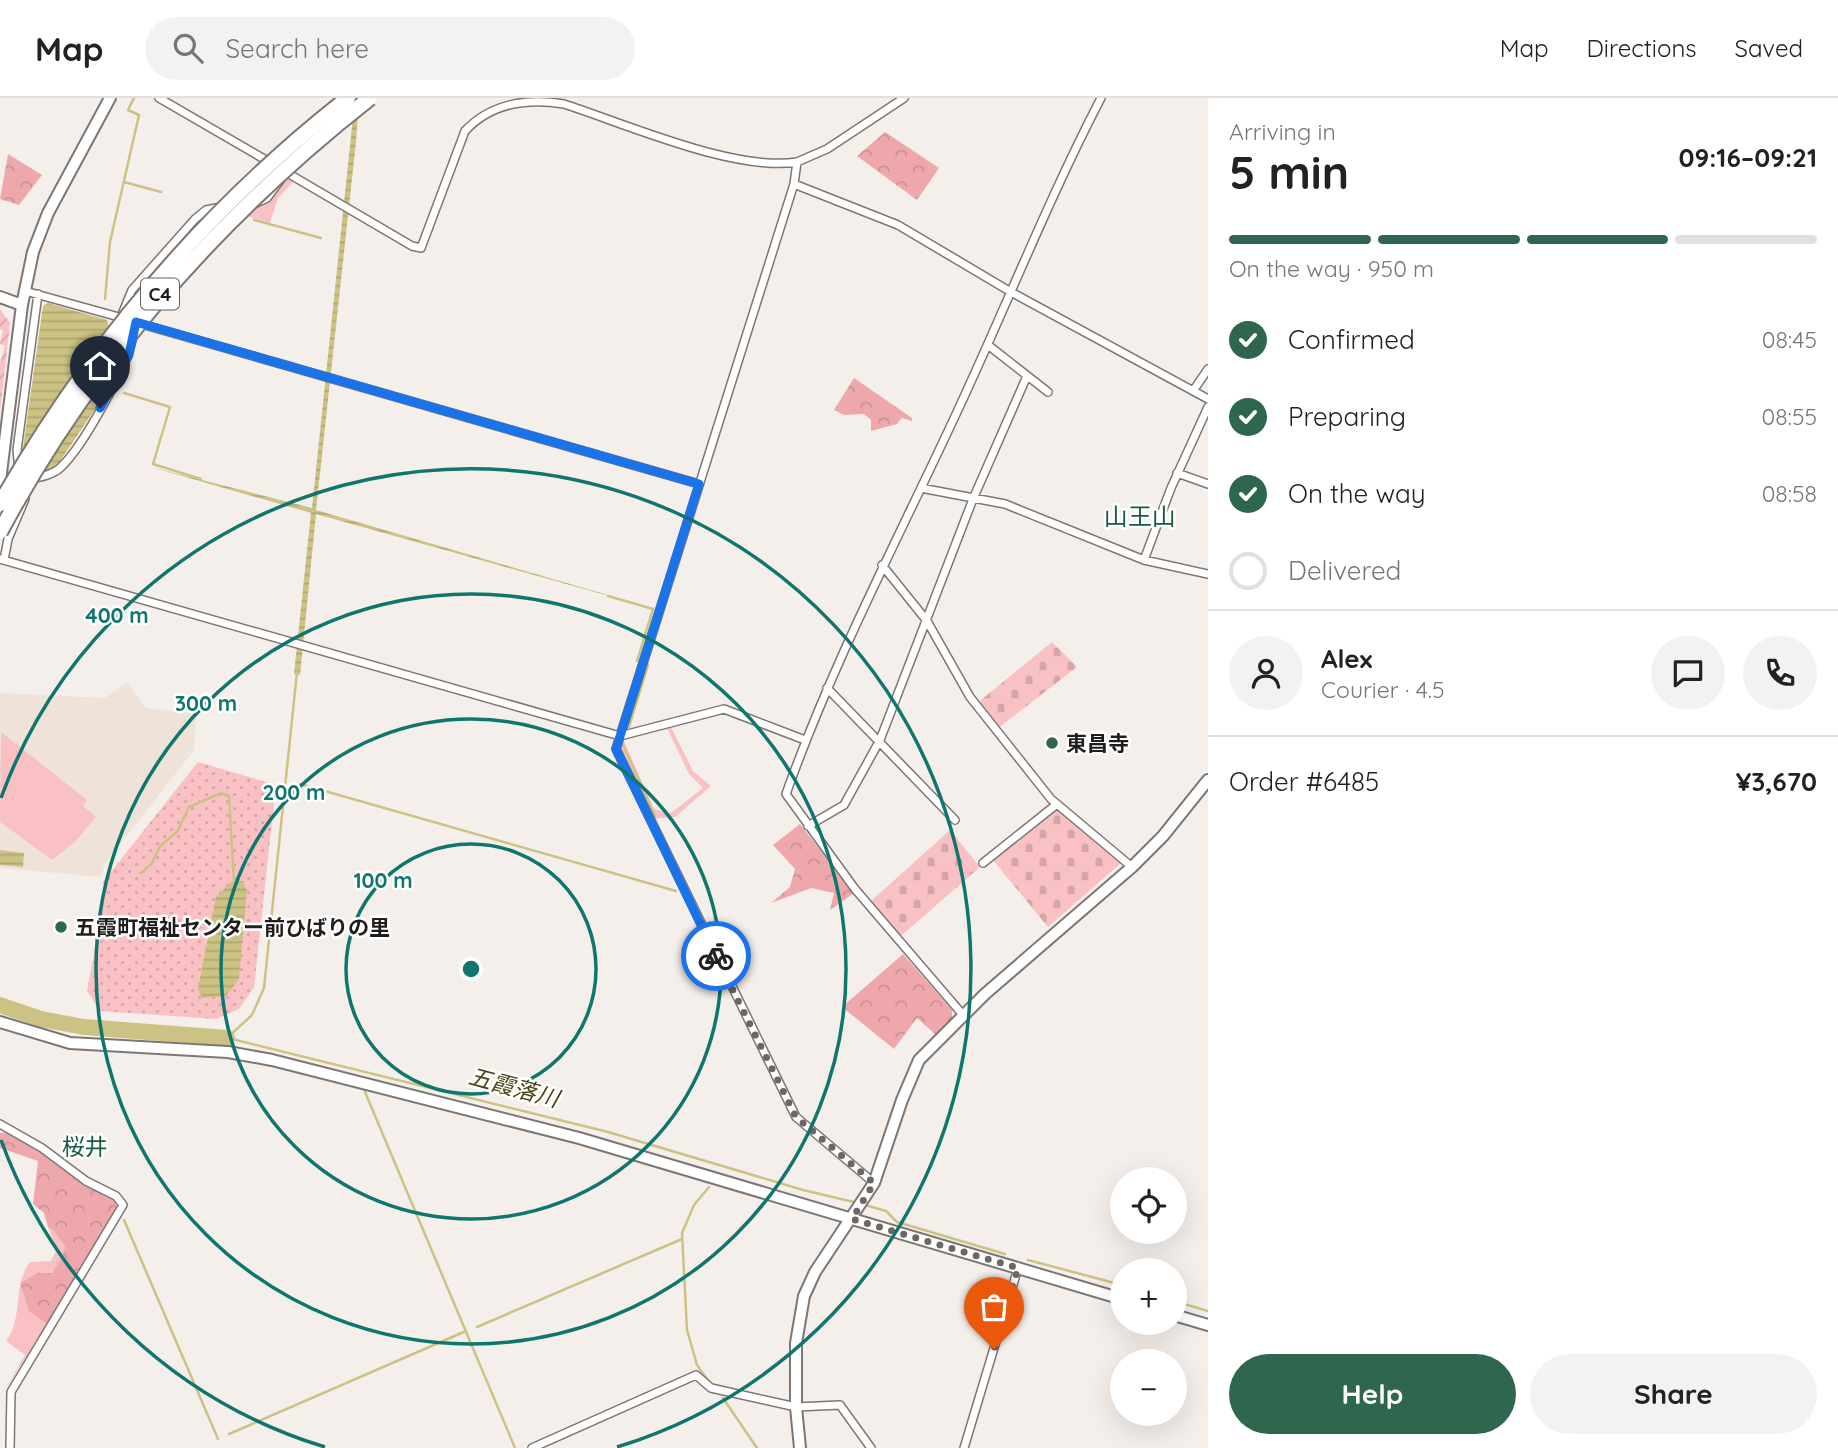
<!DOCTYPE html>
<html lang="en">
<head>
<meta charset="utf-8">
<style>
  body { margin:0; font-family:Quicksand,"Noto Sans JP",sans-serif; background:#f2f2f2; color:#222; height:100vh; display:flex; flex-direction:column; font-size:26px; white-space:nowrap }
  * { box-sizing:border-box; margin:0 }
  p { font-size:23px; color:#767676 }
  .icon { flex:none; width:38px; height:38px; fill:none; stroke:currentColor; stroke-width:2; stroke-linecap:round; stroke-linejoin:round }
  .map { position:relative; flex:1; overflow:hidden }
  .drawer { display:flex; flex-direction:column; background:#fff; width:630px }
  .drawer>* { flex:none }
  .controls { position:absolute; left:1110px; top:1069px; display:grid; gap:14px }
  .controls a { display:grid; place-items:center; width:77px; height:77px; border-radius:50%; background:#fff; box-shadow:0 7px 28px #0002; font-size:35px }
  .pin { position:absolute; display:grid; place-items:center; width:60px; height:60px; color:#fff; margin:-72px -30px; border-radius:50% 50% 50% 0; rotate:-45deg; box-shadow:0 0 7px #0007 }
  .pin .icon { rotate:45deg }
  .courier { position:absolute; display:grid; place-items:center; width:70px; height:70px; margin:-35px; border:5px solid #1a73e8; border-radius:50%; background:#fff; color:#222; box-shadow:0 2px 9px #0007 }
  .overview em { font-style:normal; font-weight:700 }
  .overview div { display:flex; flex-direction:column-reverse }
  .overview { display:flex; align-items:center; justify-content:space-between; height:119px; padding:0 21px }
  h1 { font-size:46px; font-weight:700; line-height:52px }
  .bar { display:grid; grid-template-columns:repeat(4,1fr); gap:10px 7px; align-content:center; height:84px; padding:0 21px }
  .bar i { height:9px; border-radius:5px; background:#e0e0e0 }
  .bar .active { background:#2e664e }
  .bar p { grid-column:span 4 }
  .line { display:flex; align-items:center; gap:18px; padding:0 21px; border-top:2px solid #e0e0e0 }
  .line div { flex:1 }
  .round { display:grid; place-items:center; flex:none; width:74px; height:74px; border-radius:37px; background:#f2f2f2 }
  ol { padding:0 21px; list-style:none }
  li { display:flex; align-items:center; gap:21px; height:77px }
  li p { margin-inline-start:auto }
  li .icon { padding:7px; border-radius:50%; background:#2e664e; color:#fff; stroke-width:4 }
  li:last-child { color:#767676 }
  li i { width:38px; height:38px; border:4px solid #e0e0e0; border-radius:50% }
  .primary-button { display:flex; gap:14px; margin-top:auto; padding:14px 21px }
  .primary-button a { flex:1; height:80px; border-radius:42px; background:#2e664e; color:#fff; font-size:28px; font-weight:700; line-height:80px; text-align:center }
  .primary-button a+a { background:#f2f2f2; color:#222 }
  header { display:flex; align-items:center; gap:42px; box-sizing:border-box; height:98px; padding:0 35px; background:#fff; border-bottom:2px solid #e0e0e0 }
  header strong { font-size:33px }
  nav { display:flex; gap:38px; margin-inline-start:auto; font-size:24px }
  .search { width:490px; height:63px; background:#f2f2f2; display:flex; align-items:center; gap:18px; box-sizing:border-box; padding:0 24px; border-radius:38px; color:#767676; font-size:26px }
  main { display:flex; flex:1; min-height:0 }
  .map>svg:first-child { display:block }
</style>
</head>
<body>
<header>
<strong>Map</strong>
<div class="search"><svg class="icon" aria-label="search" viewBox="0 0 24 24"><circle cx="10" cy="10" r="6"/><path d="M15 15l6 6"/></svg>Search here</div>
<nav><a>Map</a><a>Directions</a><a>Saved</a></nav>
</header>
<main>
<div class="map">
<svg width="1208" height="1350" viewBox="0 0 1208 1350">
  <defs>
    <pattern id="forest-crowns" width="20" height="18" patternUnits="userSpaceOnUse" patternTransform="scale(1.75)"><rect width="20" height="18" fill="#eea8ac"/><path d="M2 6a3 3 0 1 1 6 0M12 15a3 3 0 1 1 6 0" fill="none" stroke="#cc9094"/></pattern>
    <pattern id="cemetery-stones" width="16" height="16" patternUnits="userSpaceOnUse" patternTransform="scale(1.75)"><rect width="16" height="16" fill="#fac1c4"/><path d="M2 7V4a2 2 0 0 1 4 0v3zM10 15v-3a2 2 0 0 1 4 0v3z" fill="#d6a5a8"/></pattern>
    <pattern id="park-dots" width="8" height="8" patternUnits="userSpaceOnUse" patternTransform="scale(1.75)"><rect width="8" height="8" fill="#fac1c4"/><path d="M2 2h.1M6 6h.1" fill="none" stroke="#d6a5a8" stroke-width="1.8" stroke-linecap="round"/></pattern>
    <pattern id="garden-furrows" width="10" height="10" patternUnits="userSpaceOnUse" patternTransform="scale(1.75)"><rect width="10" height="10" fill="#fac1c4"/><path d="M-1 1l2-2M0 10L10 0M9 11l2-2" fill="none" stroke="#d6a5a8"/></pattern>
    <pattern id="water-rules" width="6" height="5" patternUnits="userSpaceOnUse" patternTransform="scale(1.75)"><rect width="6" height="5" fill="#ccc283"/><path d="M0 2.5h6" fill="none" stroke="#afa671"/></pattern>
  </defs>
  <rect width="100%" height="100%" fill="#f5efeb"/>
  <path fill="#efe3d9" d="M 127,584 L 146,610 L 196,615 L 194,652 L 105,766 L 101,779 L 0,770 L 0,595 L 105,600 Z"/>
  <path fill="#fac1c4" d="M 285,80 L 293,84 L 278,100 L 270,125 L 242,117 L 268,104 Z
    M 671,629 L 693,673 L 711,688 L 675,719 L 652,721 L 620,652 L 621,645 L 624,643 L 654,711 L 671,715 L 703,690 L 689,676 L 667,630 Z
    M 1,634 L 87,702 L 83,708 L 96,719 L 75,744 L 52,762 L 0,724 Z
    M 48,1129 L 54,1133 L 65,1149 C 63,1160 58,1173 47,1177 L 29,1213 L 47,1226 L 4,1293 L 25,1257 L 6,1243 C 24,1219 12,1187 30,1164 L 51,1163 L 56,1153 Z"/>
  <path fill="url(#forest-crowns)" d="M 885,34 L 939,70 L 917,102 L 857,58 Z
    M 8,56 L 42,77 L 19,107 L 0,101 Z
    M 854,280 L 912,320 L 912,323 L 902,320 L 897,326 L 871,333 L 871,322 L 864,316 L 844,317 L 834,312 Z
    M 800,726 L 854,795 L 830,812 L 834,795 L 811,790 L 771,805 L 790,789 L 795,771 L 773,747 Z
    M 903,856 L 952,912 L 952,921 L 936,937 L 917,920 L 894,951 L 842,909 Z
    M 0,1035 C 22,1032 47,1062 65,1073 C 81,1083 97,1091 114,1099 L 117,1110 L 47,1226 L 29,1213 L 20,1185 L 38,1175 L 52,1175 L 62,1160 L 65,1149 L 54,1133 L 48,1129 L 44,1115 L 33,1106 L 38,1063 L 0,1050 Z"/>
  <path fill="url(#cemetery-stones)" d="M 1052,544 L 1077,569 L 997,631 L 979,606 L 981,602 Z
    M 1055,710 L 1121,765 L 1048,829 L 993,762 Z
    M 950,732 L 980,769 L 901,838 L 871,803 Z"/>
  <path fill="url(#park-dots)" d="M 198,664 L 276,687 L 254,889 L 239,911 L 216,921 L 100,913 L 87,893 L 106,790 L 102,785 Z"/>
  <path fill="url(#garden-furrows)" d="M 0,211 L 10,225 L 0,314 L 0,265 L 5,248 L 0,246 L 3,232 L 0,231 Z"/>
  <path fill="url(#water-rules)" d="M 355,0 L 359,0 L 356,44 L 316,412 L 656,511 L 316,416 L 300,577 L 294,576 L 311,415 L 151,369 L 312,410 Z
    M 48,205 L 107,222 L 108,227 L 124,226 L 127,252 L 110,289 L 58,366 L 50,372 L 30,378 L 22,360 L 23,350 L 43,208 Z
    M 0,752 L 24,755 L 23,769 L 0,767 Z
    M 243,783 L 247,792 L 239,881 L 226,898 L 202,900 L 198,891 L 216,799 L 231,784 Z"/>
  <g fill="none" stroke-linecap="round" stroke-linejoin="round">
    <path stroke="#ccc283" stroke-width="2.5" d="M 124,84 L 161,94
      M 254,122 L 321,140
      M 105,201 L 110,144 L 139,17 L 128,12 L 134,0
      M 124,295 L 170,309 L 153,366 L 201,381
      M 608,498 L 653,511 L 637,563
      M 629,629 L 648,567
      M 623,647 L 655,718
      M 300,686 L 676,793
      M 141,775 L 152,765 L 160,748 L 177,734 L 189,709 L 221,695 L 229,698 L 234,783
      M 227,940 L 252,917 L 264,890 L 297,574
      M 228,940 L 608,1034 L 803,1092 L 858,1105
      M 365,994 L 515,1350
      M 709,1089 L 694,1107 L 682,1135 L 687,1232 L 697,1267 L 712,1288
      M 865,1107 L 886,1113 L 897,1124 L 1005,1156
      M 124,1122 L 218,1341
      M 1028,1162 L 1122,1187
      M 1174,1203 L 1208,1213
      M 477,1229 L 682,1141
      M 723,1300 L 757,1350
      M 229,1336 L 466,1233"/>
    <path stroke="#ccc283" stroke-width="16" d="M 0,907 L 41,921 L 84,929 L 227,940"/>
    <g stroke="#7d7774" stroke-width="10">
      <path id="street" d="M 159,0 L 271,65
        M 284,73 L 412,148 L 421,150 L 465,33 C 491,5 528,0 564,6 C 626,26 735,74 797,64
        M 794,86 L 898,127 L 1011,194 L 1208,301
        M 252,107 L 267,100 L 281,81
        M 25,193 L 126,221
        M 121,219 L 132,192 L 195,121 L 206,112 L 226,108
        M 138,225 L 699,386
        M 988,247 L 1048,294
        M 1193,293 L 1208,271
        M 19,372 L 17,352 L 38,196
        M 1177,375 L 1208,386
        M 30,381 C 41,379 52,377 60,370 C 83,349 127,269 133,238
        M 921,390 L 1005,406 L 1144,462 L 1208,476
        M 0,461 L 620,638 L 724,611 L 805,642
        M 4,462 L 8,441 L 25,401
        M 1144,462 L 1171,390 L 1208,309
        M 882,467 L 927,523 L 970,599 L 1051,701 L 1132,769
        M 827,590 L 955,722
        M 808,728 L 844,707 L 880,642 L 973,401 L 1027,278
        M 983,765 L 1057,706
        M 963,917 L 855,791 L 786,696 C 833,564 898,441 957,314 C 1006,209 1048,102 1101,0
        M 0,1026 L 42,1050 L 86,1083 L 116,1098 L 123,1107 L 11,1294 L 10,1350
        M 874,1085 L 796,1019 L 616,651 L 794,86 L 797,64 L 827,51 L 904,0
        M 532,1350 L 696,1277 L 711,1290 L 796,1309 L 840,1307 L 871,1350
        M 964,1350 L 1018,1170"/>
    </g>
    <g stroke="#7d7774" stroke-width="14">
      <path id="secondary" d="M 0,199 L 22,207
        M 0,383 L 22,207 L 33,154 L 48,115 L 110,0
        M 0,924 L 70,945 L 228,954 L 272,962 L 579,1040 L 1122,1201
        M 1174,1217 L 1208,1227
        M 800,1350 L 796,1309 L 796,1245 L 804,1198 L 815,1174 L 874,1085 L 902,1002 L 919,962 L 985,896 L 1132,769 L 1163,738 L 1208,682"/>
    </g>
    <use href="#street" stroke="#fff" stroke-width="7"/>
    <use href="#secondary" stroke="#fff" stroke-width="10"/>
    <g stroke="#7d7774" stroke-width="18" stroke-linecap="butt">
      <path id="highway-bridge" d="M 0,406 C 90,248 205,112 348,0
        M 0,434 C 92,262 217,120 370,0"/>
    </g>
    <use href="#highway-bridge" stroke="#fff" stroke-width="14"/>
  </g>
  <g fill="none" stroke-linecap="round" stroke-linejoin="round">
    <path stroke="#6b6765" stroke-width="7" stroke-dasharray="0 12.6" d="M 716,858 L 796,1019 L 874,1085 L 852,1121 L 1018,1170 L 994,1251"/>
    <path stroke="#1a73e8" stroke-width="9" d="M 100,310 L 129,257 L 136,224 L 699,386 L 616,651 L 716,858"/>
  </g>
  <g fill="none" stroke="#0f766e" stroke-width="3.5">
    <circle cx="471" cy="871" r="125"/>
    <circle cx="471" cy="871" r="250"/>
    <circle cx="471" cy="871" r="375"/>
    <path d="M325 1349A500 500 0 0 1 1 1042M1 700A500 500 0 1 1 617 1349"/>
  </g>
  <g fill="#2e664e" stroke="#fff" stroke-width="2.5">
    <circle cx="1052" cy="645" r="7"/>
    <circle cx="61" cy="829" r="7"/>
  </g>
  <g text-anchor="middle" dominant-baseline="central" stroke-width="5" stroke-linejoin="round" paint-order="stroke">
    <rect fill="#fff" stroke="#636261" stroke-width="2" x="141" y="180.5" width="38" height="31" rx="5"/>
    <g font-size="19" font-weight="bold" fill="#201e1d">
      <text x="160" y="196">C4</text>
    </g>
    <g font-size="21" font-weight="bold" fill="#201e1d" stroke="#fff" text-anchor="start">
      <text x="1066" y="645">東昌寺</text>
      <text x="75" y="829">五霞町福祉センター前ひばりの里</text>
    </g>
    <g font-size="23" font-style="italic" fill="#4b4412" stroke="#fff">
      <text transform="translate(514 989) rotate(15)">五霞落川</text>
    </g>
    <g font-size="23" fill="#165a40" stroke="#fff">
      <text x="85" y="1048">桜井</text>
    </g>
    <g font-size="24" fill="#165a40" stroke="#fff">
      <text x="1140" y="418">山王山</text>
    </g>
  </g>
  <circle cx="471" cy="871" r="10" fill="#0f766e" stroke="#fff" stroke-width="3.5"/>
  <g font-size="21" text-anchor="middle" font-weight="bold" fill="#0f766e" stroke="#fff" stroke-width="5" stroke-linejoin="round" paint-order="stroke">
    <text x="117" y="525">400 m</text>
    <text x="206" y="613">300 m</text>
    <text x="294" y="702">200 m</text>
    <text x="383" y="790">100 m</text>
  </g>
</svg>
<div class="controls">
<a><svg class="icon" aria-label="locate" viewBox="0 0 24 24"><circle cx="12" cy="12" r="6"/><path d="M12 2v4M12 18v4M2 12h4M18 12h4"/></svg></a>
<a>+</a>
<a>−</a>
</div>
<div class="pin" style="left:994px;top:1251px;background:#ea580c"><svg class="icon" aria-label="bag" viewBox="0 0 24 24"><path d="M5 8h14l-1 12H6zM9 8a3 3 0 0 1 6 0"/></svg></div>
<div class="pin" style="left:100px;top:310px;background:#1f2937"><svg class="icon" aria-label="home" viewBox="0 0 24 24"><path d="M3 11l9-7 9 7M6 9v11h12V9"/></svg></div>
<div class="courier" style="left:716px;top:858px"><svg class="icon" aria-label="bike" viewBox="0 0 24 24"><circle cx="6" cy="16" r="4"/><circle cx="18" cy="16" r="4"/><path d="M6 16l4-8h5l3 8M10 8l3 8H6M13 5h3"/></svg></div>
</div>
<section class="drawer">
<div class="overview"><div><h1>5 min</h1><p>Arriving in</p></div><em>09:16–09:21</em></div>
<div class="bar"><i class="active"></i><i class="active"></i><i class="active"></i><i></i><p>On the way · 950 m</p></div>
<ol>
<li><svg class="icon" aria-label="check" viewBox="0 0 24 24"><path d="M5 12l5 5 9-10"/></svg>Confirmed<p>08:45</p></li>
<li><svg class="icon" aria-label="check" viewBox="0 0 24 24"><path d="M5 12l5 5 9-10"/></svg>Preparing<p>08:55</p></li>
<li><svg class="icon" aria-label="check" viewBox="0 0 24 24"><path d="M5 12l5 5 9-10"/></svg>On the way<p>08:58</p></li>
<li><i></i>Delivered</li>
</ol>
<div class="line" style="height:126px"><a class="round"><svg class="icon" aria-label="person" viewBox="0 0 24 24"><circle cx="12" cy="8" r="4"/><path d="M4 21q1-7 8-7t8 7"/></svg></a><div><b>Alex</b><p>Courier · 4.5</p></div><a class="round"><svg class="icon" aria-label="chat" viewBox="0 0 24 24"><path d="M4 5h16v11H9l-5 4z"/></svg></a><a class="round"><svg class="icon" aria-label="phone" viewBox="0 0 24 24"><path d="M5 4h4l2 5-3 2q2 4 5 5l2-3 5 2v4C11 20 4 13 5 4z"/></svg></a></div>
<div class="line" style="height:91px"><div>Order #6485</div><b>¥3,670</b></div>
<div class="primary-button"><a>Help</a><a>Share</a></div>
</section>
</main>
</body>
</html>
